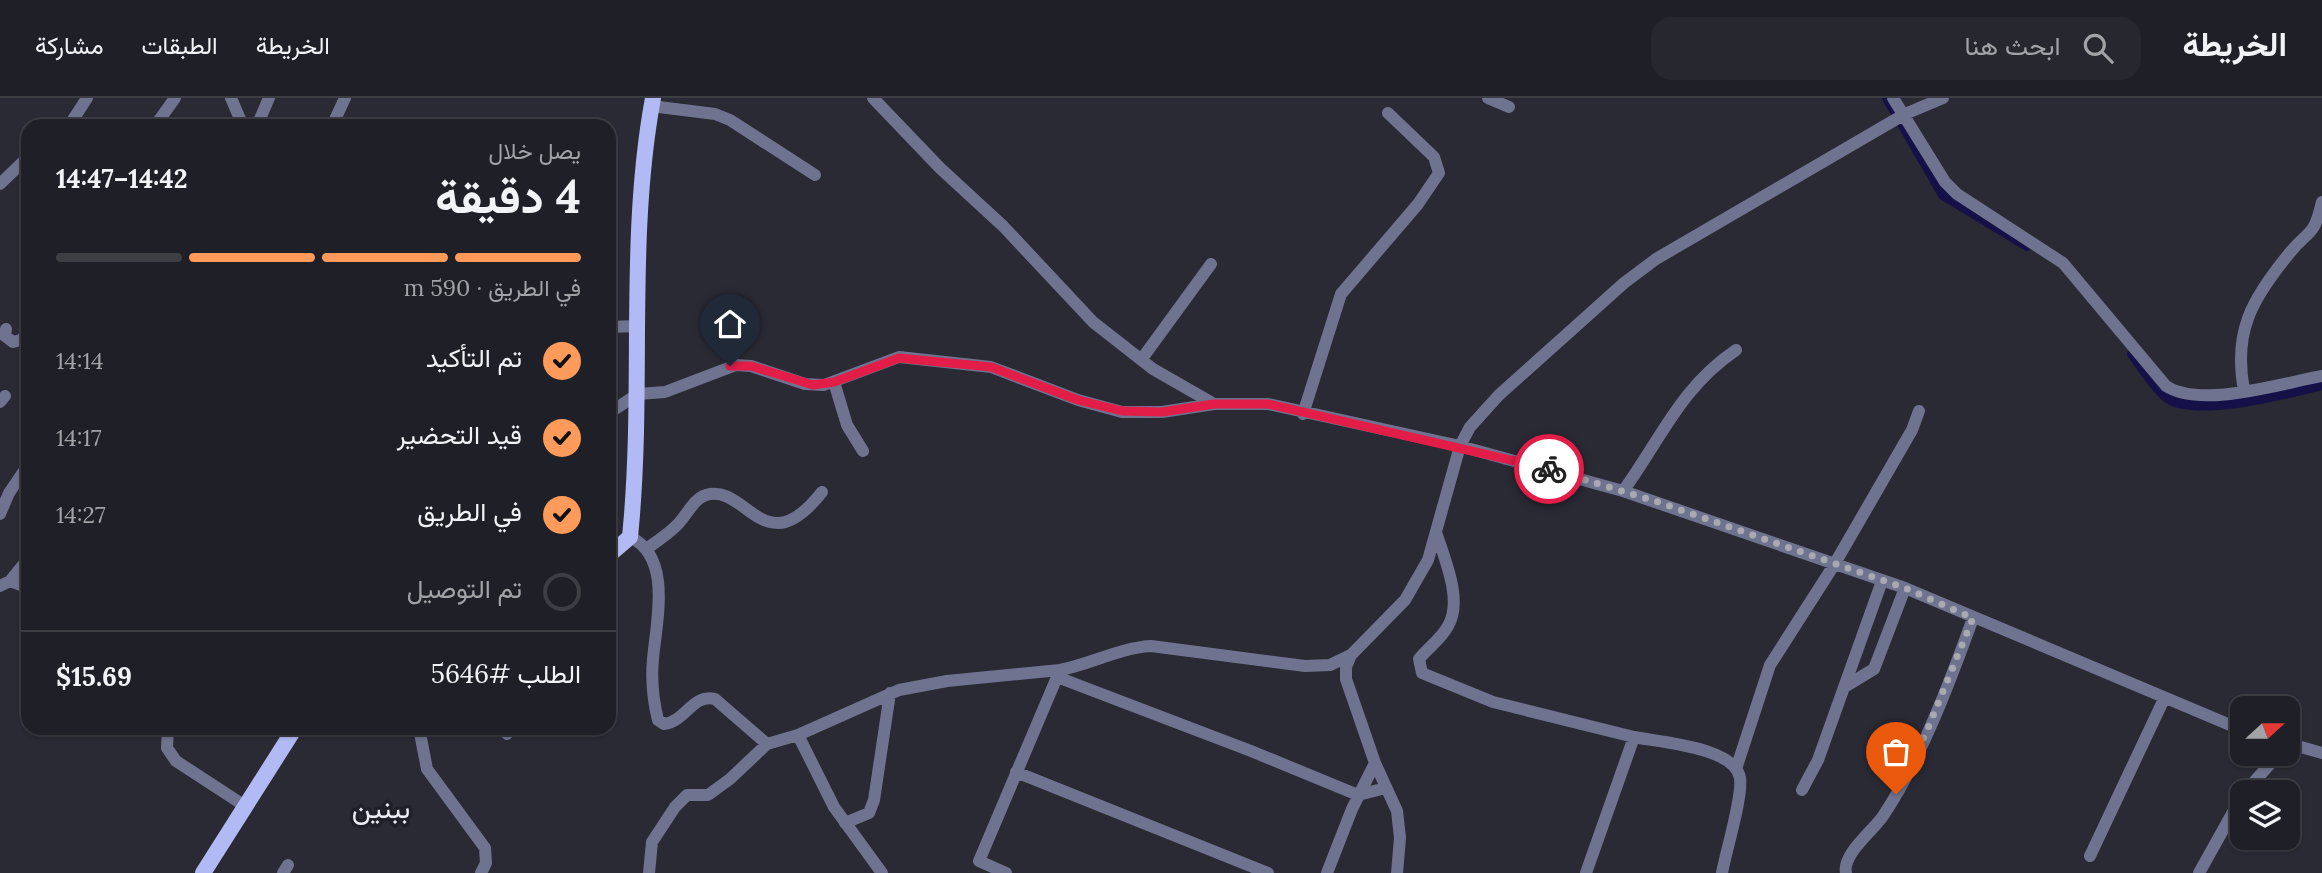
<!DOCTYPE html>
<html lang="ar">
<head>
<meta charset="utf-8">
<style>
  body { margin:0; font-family:Lora,Vazirmatn,serif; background:#27282f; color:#f1f3f6; direction:rtl; height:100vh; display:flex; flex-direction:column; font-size:26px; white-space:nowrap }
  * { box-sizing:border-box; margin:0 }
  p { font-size:23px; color:#a1a3a7 }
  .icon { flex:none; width:38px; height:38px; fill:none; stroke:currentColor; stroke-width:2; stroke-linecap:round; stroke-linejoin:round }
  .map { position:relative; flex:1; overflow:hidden; direction:ltr }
  .drawer { position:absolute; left:21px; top:21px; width:595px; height:616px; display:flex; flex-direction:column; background:#1f2027; border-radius:21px; box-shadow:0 2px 5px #0004,0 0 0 2px #3c3e44; direction:rtl }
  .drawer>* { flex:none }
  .needle { width:46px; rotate:69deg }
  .fabs { position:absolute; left:2230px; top:598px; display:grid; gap:14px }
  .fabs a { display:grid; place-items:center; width:70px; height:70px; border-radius:14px; background:#1f2027; box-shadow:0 2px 5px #0004,0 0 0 2px #3c3e44; font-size:35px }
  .pin { position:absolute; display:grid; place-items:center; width:60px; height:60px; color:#fff; margin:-72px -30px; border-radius:50% 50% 50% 0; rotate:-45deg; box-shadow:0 0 7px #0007 }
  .pin .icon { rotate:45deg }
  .courier { position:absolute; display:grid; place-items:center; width:70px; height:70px; margin:-35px; border:5px solid #e11d48; border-radius:50%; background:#fff; color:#222; box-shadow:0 2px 9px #0007 }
  .head em { font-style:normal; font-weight:700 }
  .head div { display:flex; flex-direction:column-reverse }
  .head { display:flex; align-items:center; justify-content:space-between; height:119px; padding:0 35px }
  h1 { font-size:46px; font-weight:700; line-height:52px }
  .bar { display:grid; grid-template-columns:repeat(4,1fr); gap:10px 7px; align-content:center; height:84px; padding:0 35px }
  .bar i { height:9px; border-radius:5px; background:#3c3e44 }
  .bar .on { background:#ff9b5a }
  .bar p { grid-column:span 4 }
  .line { display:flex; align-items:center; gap:18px; padding:0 35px; border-top:2px solid #3c3e44 }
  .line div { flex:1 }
  ol { padding:0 35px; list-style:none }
  li { display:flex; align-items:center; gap:21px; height:77px }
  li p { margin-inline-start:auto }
  li .icon { padding:7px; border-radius:50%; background:#ff9b5a; color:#111; stroke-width:4 }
  li:last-child { color:#a1a3a7 }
  li i { width:38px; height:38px; border:4px solid #3c3e44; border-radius:50% }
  header { display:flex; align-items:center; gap:42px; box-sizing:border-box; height:98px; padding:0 35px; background:#1f2027; border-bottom:2px solid #3c3e44 }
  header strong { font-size:33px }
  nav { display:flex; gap:38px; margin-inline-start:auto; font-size:24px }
  .search { width:490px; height:63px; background:#27282f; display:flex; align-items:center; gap:18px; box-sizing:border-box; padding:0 24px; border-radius:21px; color:#a1a3a7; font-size:26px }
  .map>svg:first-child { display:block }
</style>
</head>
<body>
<header>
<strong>الخريطة</strong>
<div class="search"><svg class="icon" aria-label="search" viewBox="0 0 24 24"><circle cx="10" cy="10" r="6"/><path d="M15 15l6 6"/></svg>ابحث هنا</div>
<nav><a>الخريطة</a><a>الطبقات</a><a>مشاركة</a></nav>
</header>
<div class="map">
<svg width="2322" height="775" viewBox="0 0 2322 775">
  <rect width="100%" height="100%" fill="#292a34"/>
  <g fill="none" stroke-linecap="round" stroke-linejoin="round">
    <path stroke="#151148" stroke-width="10" d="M 1887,0 L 1943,97 L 2027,148
      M 2132,256 C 2142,269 2153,288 2166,299 C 2194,321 2289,295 2322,287"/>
    <path stroke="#6f738f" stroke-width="12" d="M 231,0 L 243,28
      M 873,0 L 940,70 L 1003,128 L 1093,224 L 1153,271 L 1214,306 L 1268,306 L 1460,348 L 1623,393 L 1905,490 L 2242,632
      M 1488,0 L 1509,9
      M 1893,0 L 1945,84 L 1957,96 L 2063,165 L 2166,288 C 2202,311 2282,285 2322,278
      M 651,8 L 715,16 L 730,22 L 815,77
      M 69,28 L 87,0
      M 155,28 L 175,0
      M 257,28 L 269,0
      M 332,28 L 345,0
      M 0,86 L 28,59
      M 26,159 L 28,158
      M 609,229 L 638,228
      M 6,231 L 5,238 L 13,244 L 21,242 L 28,234
      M 1141,262 L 1211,166
      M 834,284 L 847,327 L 863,353
      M 2244,292 C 2233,234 2252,201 2288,157 C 2309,130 2313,142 2322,104
      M 0,304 L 5,298
      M 609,315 L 638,296 L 665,294 L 736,267 L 751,268 L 805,286 L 824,287 L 899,259 L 991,269 L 1078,302 L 1122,314 L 1162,314 L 1214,306
      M 1303,316 L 1341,196 L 1418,106 L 1439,75 L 1434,59 L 1388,15
      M 1623,393 C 1661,341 1680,290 1736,252
      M 0,416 L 9,395 L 28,367
      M 1437,437 C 1445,462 1463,503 1448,528 C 1442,540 1428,550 1419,561 L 1422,575 L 1493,604 L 1634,639 L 1586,775
      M 630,439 C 673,459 656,525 653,561 C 651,582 653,602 658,622 L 664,626 C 685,624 693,595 715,601 L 767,646 L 798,637 L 834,709 L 882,775
      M 646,451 C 656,444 667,437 676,428 C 686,419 693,401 706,397 C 747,385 764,468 822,394
      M 10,483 L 28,461
      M 0,488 L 10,483 L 28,490
      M 1351,557 L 1346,569 L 1346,581 L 1375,665 L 1397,713 L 1400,740 L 1397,775
      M 1057,579 L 1251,653 L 1358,697 L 1386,690
      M 1846,588 L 1874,571 L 1905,490
      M 168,630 L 167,650 L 176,663 L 245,708
      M 419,630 L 427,671 L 485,750 L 486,765 L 481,775
      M 502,630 L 507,636
      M 798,637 L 899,592 L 947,583 L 1060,572
      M 1634,639 C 1659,644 1735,649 1740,680 C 1743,698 1726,753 1722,775
      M 2287,645 L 2322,655
      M 1736,671 L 1770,567 L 1834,467 L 1912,332 L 1919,313
      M 1016,674 L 1268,775
      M 1802,692 L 1818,662 L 1882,483
      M 2244,695 L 2279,656
      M 845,725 L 869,715 L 874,702 L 890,595
      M 2090,758 L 2164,601
      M 283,775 L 288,767
      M 649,775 L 652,744 L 675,709 L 687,697 L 708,697 L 730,681 L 767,646
      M 1006,775 L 979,763 L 1060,572 C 1091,566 1119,550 1151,548 L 1305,568 L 1330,567 L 1351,557 L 1405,502 L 1428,462 L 1460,348 L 1470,329 L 1499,297 L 1624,185 L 1656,161 L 1905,16 L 1943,0
      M 1327,775 L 1352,711 L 1375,665
      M 1846,775 C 1842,756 1873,733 1883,718 C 1921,661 1950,584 1973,520
      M 2199,775 L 2242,698"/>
    <path stroke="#b2baf5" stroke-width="16" d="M 609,457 L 630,439 L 631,428 C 644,285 627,141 653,0
      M 203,775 L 295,630"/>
  </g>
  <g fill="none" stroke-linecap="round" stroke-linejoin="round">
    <path stroke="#a8a9b1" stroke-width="7" stroke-dasharray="0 12.6" d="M 1549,371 L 1658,404 L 1905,490 L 1973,520 L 1926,635 L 1896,696"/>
    <path stroke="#e11d48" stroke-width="9" d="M 730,268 L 751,268 L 813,287 L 834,284 L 899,260 L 991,269 L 1078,302 L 1122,313 L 1162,314 L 1214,306 L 1268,306 L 1549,371"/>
  </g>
  <g text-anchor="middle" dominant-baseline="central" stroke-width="7" stroke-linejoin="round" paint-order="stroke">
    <g font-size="28" fill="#ecedf4" stroke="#1f202a">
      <text x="381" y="710">ببنين</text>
    </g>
  </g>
</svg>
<div class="fabs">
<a><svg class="needle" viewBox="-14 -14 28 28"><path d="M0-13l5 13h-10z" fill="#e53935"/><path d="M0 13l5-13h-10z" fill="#a1a3a7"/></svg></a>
<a><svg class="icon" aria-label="layers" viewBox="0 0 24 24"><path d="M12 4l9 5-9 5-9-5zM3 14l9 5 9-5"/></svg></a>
</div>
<div class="pin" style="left:1896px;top:696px;background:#ea580c"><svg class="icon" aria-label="bag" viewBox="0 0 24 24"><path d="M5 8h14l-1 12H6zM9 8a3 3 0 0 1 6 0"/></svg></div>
<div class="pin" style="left:730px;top:268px;background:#1f2937"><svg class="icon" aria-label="home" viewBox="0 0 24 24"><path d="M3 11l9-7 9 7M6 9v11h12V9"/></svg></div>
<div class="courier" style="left:1549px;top:371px"><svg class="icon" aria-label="bike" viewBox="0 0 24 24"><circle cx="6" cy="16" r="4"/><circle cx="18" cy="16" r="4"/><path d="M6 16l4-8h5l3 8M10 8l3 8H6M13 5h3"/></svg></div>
<section class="drawer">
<div class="head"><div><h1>4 دقيقة</h1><p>يصل خلال</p></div><em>14:42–14:47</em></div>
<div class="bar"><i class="on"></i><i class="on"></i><i class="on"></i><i></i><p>في الطريق · 590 m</p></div>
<ol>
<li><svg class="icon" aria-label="check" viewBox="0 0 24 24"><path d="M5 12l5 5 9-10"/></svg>تم التأكيد<p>14:14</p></li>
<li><svg class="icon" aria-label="check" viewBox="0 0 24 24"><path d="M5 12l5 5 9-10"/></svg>قيد التحضير<p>14:17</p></li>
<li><svg class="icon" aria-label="check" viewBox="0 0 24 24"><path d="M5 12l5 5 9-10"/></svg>في الطريق<p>14:27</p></li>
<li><i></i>تم التوصيل</li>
</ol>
<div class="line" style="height:91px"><div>الطلب #5646</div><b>$15.69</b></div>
</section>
</div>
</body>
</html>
